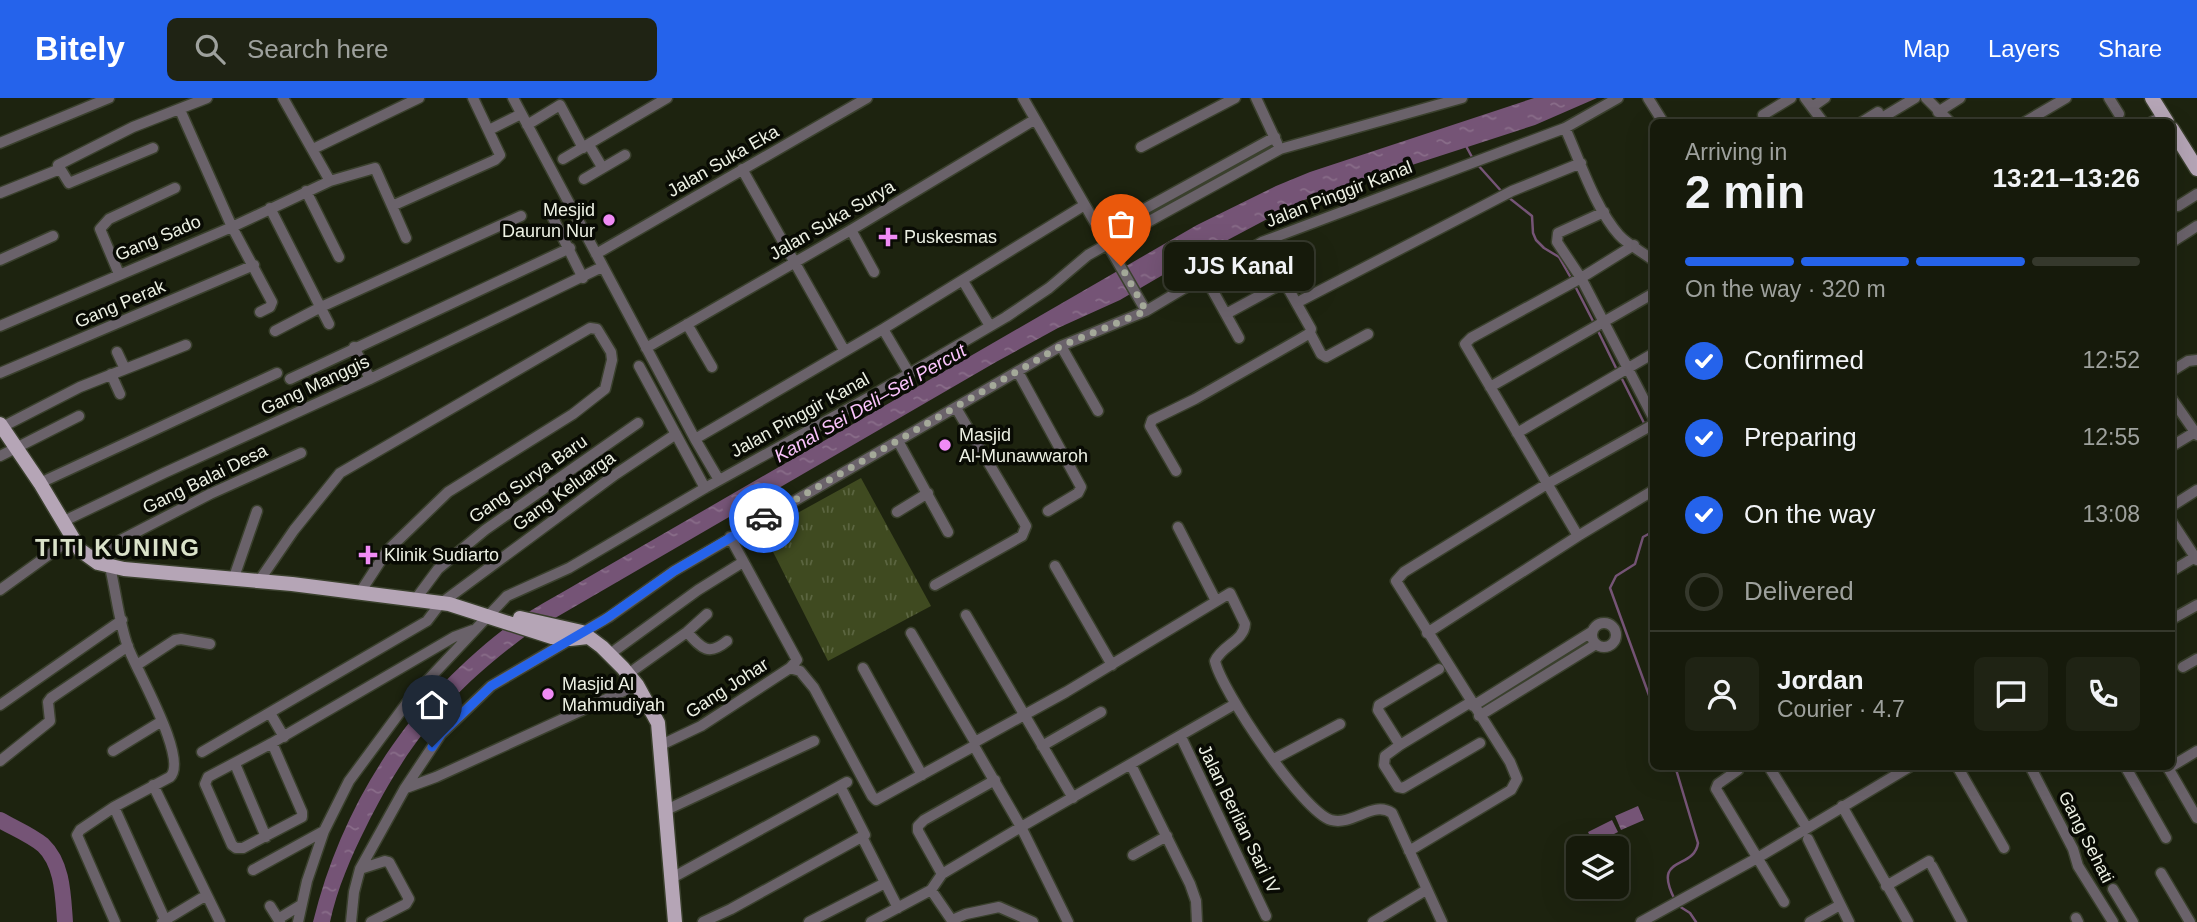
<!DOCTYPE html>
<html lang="en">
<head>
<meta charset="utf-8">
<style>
  body { margin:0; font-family:Arial,sans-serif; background:#1f2314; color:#f1f3f6; height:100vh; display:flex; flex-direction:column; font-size:26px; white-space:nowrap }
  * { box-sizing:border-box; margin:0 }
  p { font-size:23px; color:#9ea19d }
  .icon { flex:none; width:38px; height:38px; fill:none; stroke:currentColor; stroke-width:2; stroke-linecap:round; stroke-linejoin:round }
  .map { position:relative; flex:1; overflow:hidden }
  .details { position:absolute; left:1650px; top:21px; width:525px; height:651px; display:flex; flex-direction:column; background:#161a0b; border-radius:10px; box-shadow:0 7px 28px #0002,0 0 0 2px #35382c }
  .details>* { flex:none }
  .tools { position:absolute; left:1566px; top:738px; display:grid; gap:14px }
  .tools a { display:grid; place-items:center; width:63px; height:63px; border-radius:10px; background:#161a0b; box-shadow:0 7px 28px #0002,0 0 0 2px #35382c; font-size:35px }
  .pin { position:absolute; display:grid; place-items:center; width:60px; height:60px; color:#fff; margin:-72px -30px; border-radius:50% 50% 50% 0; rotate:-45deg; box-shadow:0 0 7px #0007 }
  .pin .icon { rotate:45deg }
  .courier { position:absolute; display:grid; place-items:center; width:70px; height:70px; margin:-35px; border:5px solid #2563eb; border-radius:50%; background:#fff; color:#222; box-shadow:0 2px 9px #0007 }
  .bubble { position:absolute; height:49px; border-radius:10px; background:#161a0b; box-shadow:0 7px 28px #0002,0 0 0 2px #35382c; font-size:23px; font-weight:600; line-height:49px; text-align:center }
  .overview em { font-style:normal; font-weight:600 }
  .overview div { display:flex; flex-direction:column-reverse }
  .overview { display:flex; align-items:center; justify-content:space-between; height:119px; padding:0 35px }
  h1 { font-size:46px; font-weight:600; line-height:52px }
  .bar { display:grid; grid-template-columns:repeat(4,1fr); gap:10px 7px; align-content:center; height:84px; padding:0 35px }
  .bar i { height:9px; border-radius:5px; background:#35382c }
  .bar .current { background:#2563eb }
  .bar p { grid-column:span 4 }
  .line { display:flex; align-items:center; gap:18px; padding:0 35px; border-top:2px solid #35382c }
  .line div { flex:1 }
  .round { display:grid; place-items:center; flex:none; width:74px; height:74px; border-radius:10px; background:#1f2314 }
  ol { padding:0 35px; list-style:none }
  li { display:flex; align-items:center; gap:21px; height:77px }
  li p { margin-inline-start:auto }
  li .icon { padding:7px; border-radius:50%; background:#2563eb; color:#fff; stroke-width:4 }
  li:last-child { color:#9ea19d }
  li i { width:38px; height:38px; border:4px solid #35382c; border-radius:50% }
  header { display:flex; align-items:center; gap:42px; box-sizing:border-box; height:98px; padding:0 35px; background:#2563eb; color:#fff }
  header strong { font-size:33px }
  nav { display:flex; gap:38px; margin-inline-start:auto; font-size:24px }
  .search { width:490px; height:63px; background:#1f2314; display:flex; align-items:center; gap:18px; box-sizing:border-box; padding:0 24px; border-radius:10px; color:#9ea19d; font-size:26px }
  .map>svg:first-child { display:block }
</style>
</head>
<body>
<header>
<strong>Bitely</strong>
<div class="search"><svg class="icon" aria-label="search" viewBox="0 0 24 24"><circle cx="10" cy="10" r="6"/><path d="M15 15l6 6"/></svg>Search here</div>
<nav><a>Map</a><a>Layers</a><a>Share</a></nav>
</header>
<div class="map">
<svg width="2197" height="824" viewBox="0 0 2197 824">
  <defs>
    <pattern id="grass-tufts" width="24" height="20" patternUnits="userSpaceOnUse" patternTransform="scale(1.75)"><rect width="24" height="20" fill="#3f4a20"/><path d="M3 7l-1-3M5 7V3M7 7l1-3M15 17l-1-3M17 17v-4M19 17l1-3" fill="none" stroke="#5b6540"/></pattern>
    <pattern id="water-ripples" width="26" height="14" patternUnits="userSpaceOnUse" patternTransform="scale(1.75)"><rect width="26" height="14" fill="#755476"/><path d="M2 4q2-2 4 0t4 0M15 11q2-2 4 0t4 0" fill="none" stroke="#896d89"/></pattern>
  </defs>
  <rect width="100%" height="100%" fill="#1d230f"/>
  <path fill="url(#grass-tufts)" d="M 861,380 L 931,508 L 828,563 L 763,434 Z"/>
  <path fill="url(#water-ripples)" d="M 1534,0 L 1597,0 L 1535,27 L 1301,103 L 1173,171 L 1120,202 L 1058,230 L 996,264 L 531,534 C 453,591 409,642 366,729 C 351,759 337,791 330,824 L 313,824 C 342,706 407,606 504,531 C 527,513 555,499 580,484 L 1197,127 L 1276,88 L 1310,74 Z
    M 1638,708 L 1644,722 L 1621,732 L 1615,718 Z
    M 1612,722 L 1618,734 L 1594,746 L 1588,734 Z"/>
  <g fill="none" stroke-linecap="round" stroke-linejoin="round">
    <path stroke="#755476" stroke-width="2.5" d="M 1466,48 L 1473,61
      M 1477,66 L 1503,95
      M 1508,99 L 1532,118 L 1533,135 L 1536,142 L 1544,150 L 1559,159 L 1571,180
      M 1574,186 L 1595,227
      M 1598,233 L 1618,274
      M 1621,279 L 1645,327
      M 1648,332 L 1654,342
      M 1654,433 L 1643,439 L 1635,466 L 1616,478 L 1610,490 L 1654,611
      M 1675,802 C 1651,756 1694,773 1698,745 L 1675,668
      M 1679,808 L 1690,815 L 1696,824"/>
    <path stroke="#755476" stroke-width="16" d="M 0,722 C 14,730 31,737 43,747 C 63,766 63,798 65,824"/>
    <g stroke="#3a402d" stroke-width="13">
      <path id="minor" d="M 283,0 L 330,83
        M 513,0 L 695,341 L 719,382
        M 1023,0 L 1146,213
        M 1256,0 L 1277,45
        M 1648,0 L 1663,24
        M 1805,0 L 1823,24
        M 1926,0 L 1950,24
        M 2109,0 L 2119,16
        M 1812,9 L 1825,0
        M 180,12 L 232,129 L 272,204 L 270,209 L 260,214
        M 1938,14 L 1960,0
        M 1763,17 L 1791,0
        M 1862,24 L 1878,14
        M 1875,24 L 1915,0
        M 2025,24 L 2066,0
        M 2152,24 L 2163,18
        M 527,27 L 560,7 L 583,50
        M 1565,30 C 1580,63 1595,110 1619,137 C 1628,147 1643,154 1654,163
        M 489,32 L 521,16
        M 0,45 L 109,0
        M 589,47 L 602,69
        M 1141,49 L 1235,0
        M 153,50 L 69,85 L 58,67 L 133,29 L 207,0
        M 313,51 L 419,0
        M 563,61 L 667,0
        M 742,71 L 844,252
        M 584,81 L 625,57
        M 306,93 L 339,159
        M 0,95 L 60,71
        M 392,108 L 406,140
        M 2178,108 L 2197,96
        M 270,110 L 329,226
        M 550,114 L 583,180
        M 1604,114 L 1558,135 L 1557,144 L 1581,180 L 1654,321
        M 851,132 L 874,174
        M 1101,135 L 1275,39
        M 2172,144 L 2197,128
        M 1634,147 L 1581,180 L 1471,240 L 1465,246 L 1578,438 L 1654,392
        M 596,156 L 867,0
        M 0,162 L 53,138
        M 119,176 L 100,131 L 109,121 L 175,90
        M 1204,177 L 1239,240
        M 963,183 L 990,228
        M 1302,202 L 1512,93 L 1581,65
        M 1226,216 L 1285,184
        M 687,226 L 712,269
        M 0,228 L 232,129 L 330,83 L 375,70 L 392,108 L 495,62 L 500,57 L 473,0
        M 883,231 L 909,275
        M 275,233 L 321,209 L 521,118
        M 1310,235 L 1321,256 L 1326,259 L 1368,236
        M 1061,248 L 1098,313
        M 354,249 L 370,281
        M 646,250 L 851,132 L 1034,22
        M 117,254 L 125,271
        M 639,268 L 705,390
        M 2172,273 L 2188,263 L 2197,262
        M 1018,274 L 1081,389 L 1078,395 L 1048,413
        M 0,275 L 254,167
        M 111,276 L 120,296
        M 290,281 L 570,150
        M 1490,289 L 1654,195
        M 2172,301 L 2197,337
        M 2,329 L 80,289 L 186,247
        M 1517,335 L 1654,255
        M 695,341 L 883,231 L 1083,108
        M 898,343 L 948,434
        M 2172,348 L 2195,334
        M 0,358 L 79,318
        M 1176,373 L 1150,328 L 1152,322 L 1195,301 L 1300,241 L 1310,235 L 1311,231 L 1262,144
        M 40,385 L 277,275
        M 2172,408 L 2197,392
        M 897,414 L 928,395
        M 62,424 L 164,375 L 370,281 L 602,169
        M 2172,424 L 2197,462
        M 1178,429 L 1216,503
        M 88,459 L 210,396 L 301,355
        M 1055,468 L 1112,567
        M 110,469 C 116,494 119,525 128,549 C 136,572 189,661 170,679 L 114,709 L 80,732 L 77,737 L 115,824
        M 2172,473 L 2195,459
        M 233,482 L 257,413
        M 259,483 L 294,432 L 340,375 L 590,230 L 597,231 L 611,254 L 612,262 L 605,291 L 573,316 L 448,394 L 387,453 L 361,493
        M 935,487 L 1022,438 L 1026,428 L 956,310
        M 0,492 L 72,440
        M 415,502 L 438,471 L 485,432 L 638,325
        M 966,517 L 1073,700
        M 2172,521 L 2197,507
        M1592 537a12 12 0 1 1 24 0a12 12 0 1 1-24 0Z
        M 687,534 C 702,551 709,558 727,543
        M 911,535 L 975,644
        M 1427,535 L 1578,438
        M 610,556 L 698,492 L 743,464
        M 137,567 L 175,542 L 181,541 L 210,546
        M 2183,569 L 2197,561
        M 790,570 L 800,573 L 814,590 L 872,698 L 876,702 L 974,648 L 975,644 L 1066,594 L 1230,495 L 1245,526 C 1244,543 1222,547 1215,563 C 1221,592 1303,714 1331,722 C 1353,728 1373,702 1392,715 L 1442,824
        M 863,570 L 922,677
        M 1439,571 L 1379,607 L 1378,612 L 1400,647 L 1471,604
        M 628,576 L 687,534 L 707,516
        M 0,607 L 122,522
        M 1473,608 L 1593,533
        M 270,615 L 284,639
        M 1479,618 L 1596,546
        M 1181,639 L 1266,818
        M 272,645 L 302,714 L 302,719 L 243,750 L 236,750 L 232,747 L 205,686 L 208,679 L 272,645 L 454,539 L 473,532
        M 661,647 L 701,628 L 790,570 L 797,562 L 730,439
        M 1400,647 L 1385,658 L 1384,667 L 1398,689 L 1403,690 L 1480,645
        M 974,648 L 1021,729 L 1068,824
        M 1042,648 L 1101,614
        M 113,653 L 162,623
        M 202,654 L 427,523 L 440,506 L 616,376 L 676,336
        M 1274,661 L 1340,626
        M 0,663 L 50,623 L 48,604 L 51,600 L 128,548
        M 235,666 L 266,739
        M 1131,667 L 1190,786 L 1196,803 L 1197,824
        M 1957,668 L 2004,750
        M 2030,668 L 2073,751 L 2078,768 L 2113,824
        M 2125,668 L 2166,740
        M 2167,668 L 2197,720
        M 2172,668 L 2197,653
        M 1738,672 L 1718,686 L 1716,691 L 1784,804
        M 1771,672 L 1807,730
        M 153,687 L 220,824
        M 406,690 L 436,679 L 637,587
        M 1842,708 L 1908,824
        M 114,709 L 166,824
        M 664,713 L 814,643
        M 862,739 L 898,810
        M 1808,741 L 1849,824
        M 1409,753 L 1511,692 L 1517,681 L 1510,664 L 1396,483 L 1404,474 L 1547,386 L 1654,326
        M 1133,757 L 1167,738
        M 1932,768 L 1962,824
        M 360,771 L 385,763 L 389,764 L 409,801 L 406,806 L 371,824
        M 253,772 L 324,733
        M 2161,775 L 2190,824
        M 942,776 L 918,733 L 918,728 L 924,722 L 995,682
        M 670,781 L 847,684
        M 1886,788 L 1929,763
        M 2113,791 L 2133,824
        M 931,792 L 953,824
        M 270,808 L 280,824
        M 2076,820 L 2078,824
        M 278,821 L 301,807
        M 952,822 L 966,816 L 999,809 L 1033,824
        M 162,824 L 205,798
        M 298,824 L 307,783 L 324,733 L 349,683 L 409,602 L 507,498 L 569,470 L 705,390 L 871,298 L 1006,219 L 1049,190 L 1088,157 L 1280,51 L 1462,0
        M 351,824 L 354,794 L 360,771 L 405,690 L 441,636 L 491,588 L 609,519 L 674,473 L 1061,248 L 1146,213 L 1262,144 L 1565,30 L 1618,0
        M 703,824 L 731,811 L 865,737 L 840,688
        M 809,824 L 885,785
        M 871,824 L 931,792 L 942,776 L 1021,729 L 1235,606
        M 1373,824 L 1426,792
        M 1641,824 L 1759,759 L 1911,668
        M 1810,824 L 1840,807"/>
    </g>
    <g stroke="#3a402d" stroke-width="17">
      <path id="major" d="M 2152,0 L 2167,24
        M 2172,31 L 2197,71
        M 0,326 L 40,385 L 80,452 L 98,465 L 124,471 L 292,486 L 449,506 L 552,539 L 570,541 L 588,539
        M 520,520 L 582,534 L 602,549 L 623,570 L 637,587 L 658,625 L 675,824"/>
    </g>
    <use href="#minor" stroke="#6a626a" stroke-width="10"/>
    <use href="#major" stroke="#b5a5b6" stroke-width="14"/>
  </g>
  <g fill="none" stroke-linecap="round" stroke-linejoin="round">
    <path stroke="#a4a999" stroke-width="7" stroke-dasharray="0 12.6" d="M 764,420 L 1061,248 L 1146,213 L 1121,168"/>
    <path stroke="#2563eb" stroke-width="9" d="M 432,649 L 441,636 L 491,588 L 604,522 L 674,473 L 764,420"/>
  </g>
  <g fill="#f08bf5" stroke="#090b04" stroke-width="2.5">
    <circle cx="609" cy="122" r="7"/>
    <path d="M884.5 128.5h7v7h7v7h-7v7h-7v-7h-7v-7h7z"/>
    <circle cx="945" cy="347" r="7"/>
    <path d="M364.5 446.5h7v7h7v7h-7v7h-7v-7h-7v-7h7z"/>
    <circle cx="548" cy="596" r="7"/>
  </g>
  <g text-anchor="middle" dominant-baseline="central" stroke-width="7" stroke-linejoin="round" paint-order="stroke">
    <g font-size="18" fill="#edf1e4" stroke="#090b04">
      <text transform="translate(723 63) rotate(-30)">Jalan Suka Eka</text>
      <text transform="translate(1339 96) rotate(-21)">Jalan Pinggir Kanal</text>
      <text transform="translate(832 122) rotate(-30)">Jalan Suka Surya</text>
      <text transform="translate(158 140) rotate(-23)">Gang Sado</text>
      <text transform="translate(120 206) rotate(-23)">Gang Perak</text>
      <text transform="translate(315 287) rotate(-25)">Gang Manggis</text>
      <text transform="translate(800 317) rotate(-29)">Jalan Pinggir Kanal</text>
      <text transform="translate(205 381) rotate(-26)">Gang Balai Desa</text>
      <text transform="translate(528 381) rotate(-35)">Gang Surya Baru</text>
      <text transform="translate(564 393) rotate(-36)">Gang Keluarga</text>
      <text transform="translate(727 590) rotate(-33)">Gang Johar</text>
      <text transform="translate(1239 721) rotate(64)">Jalan Berlian Sari IV</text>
      <text transform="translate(2086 739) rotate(63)">Gang Sehati</text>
    </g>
    <g font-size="18" fill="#edf1e4" stroke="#090b04" text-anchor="start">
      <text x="595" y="112" text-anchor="end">Mesjid<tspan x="595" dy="21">Daurun Nur</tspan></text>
      <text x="904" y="139">Puskesmas</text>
      <text x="959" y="337">Masjid<tspan x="959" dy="21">Al-Munawwaroh</tspan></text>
      <text x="384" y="457">Klinik Sudiarto</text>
      <text x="562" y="586">Masjid Al<tspan x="562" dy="21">Mahmudiyah</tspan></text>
    </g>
    <g font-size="19" font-style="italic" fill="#fbc4fd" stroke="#090b04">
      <text transform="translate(870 305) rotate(-30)">Kanal Sei Deli–Sei Percut</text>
    </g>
    <g font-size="24" font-weight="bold" letter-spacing="2" fill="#dae2c9" stroke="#090b04">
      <text x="118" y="449">TITI KUNING</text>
    </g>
  </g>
</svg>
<div class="tools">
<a><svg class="icon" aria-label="layers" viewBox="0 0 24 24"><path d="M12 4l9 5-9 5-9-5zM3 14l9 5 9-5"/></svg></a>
</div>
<div class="pin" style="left:1121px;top:168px;background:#ea580c"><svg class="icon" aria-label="bag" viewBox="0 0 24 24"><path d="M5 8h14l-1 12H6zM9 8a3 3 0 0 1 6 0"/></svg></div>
<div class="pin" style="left:432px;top:649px;background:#1f2937"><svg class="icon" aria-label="home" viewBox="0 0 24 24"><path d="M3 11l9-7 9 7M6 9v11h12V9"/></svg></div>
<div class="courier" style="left:764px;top:420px"><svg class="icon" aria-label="car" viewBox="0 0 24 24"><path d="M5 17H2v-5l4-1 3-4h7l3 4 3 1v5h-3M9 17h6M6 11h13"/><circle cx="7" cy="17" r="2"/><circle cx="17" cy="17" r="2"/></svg></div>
<div class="bubble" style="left:1164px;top:144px;width:150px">JJS Kanal</div>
<section class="details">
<div class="overview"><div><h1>2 min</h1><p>Arriving in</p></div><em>13:21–13:26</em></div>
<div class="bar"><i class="current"></i><i class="current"></i><i class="current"></i><i></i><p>On the way · 320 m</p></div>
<ol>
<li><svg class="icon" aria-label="check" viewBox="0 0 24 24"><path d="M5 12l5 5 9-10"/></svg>Confirmed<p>12:52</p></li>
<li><svg class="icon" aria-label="check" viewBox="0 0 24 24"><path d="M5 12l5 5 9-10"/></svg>Preparing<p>12:55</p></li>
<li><svg class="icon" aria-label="check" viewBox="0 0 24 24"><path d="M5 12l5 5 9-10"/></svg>On the way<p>13:08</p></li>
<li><i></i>Delivered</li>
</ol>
<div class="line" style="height:126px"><a class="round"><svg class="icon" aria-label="person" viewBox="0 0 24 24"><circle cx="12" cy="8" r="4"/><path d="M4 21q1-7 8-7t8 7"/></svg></a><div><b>Jordan</b><p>Courier · 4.7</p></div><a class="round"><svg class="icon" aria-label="chat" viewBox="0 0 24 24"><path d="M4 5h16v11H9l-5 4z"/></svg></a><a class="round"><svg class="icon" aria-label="phone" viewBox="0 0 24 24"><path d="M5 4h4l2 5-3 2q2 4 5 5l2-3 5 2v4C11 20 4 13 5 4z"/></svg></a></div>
</section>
</div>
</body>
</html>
